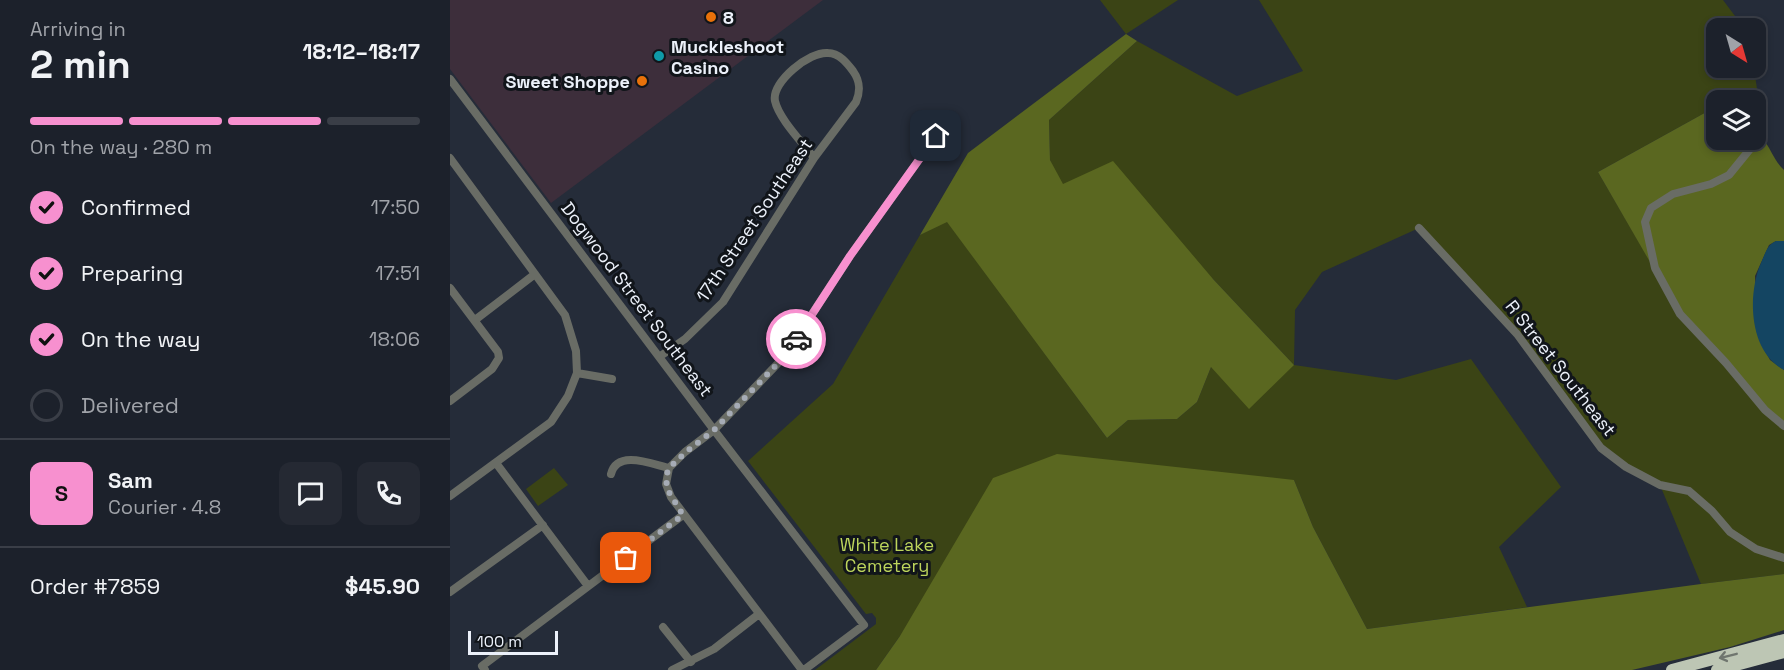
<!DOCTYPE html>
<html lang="en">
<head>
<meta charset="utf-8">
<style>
  body { margin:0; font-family:"Space Grotesk",sans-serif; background:#252933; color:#f1f3f6; height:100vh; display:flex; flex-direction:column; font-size:22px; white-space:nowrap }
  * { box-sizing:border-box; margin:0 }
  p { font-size:20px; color:#a0a3a9 }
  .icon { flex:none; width:33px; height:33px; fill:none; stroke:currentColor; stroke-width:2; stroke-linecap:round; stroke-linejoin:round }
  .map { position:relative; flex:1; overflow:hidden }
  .side { display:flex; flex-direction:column; background:#1c212b; width:450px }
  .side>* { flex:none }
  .needle { width:39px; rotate:143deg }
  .controls { position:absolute; left:1256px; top:18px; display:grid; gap:12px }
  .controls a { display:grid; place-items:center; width:60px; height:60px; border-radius:12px; background:#1c212b; box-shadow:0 3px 9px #0003,0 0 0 2px #3a3e47; font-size:30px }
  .scale { position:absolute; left:18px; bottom:15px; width:90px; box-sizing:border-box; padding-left:6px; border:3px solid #ecf1fa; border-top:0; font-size:16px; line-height:21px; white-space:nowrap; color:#ecf1fa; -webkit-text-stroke:4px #11151a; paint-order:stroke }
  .pin { position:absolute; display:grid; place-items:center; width:51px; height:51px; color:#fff; margin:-26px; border-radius:12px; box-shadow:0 3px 9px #0006 }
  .courier { position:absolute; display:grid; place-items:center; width:60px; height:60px; margin:-30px; border:4px solid #f790cf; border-radius:50%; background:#fff; color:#222; box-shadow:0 2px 8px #0007 }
  .head em { font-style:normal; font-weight:700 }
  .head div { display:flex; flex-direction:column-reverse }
  .head { display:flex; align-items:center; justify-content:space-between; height:102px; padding:0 30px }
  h1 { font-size:39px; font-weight:700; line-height:45px }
  .bar { display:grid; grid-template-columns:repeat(4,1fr); gap:9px 6px; align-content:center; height:72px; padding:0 30px }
  .bar i { height:8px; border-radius:4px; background:#3a3e47 }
  .bar .selected { background:#f790cf }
  .bar p { grid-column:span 4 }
  .line { display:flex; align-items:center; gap:15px; padding:0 30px; border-top:2px solid #3a3e47 }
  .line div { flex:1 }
  .round { display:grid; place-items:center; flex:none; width:63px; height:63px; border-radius:12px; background:#252933 }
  ol { padding:0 30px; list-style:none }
  li { display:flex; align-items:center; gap:18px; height:66px }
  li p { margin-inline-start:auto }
  li .icon { padding:6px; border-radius:50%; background:#f790cf; color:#111; stroke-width:4 }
  li:last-child { color:#a0a3a9 }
  li i { width:33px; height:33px; border:3px solid #3a3e47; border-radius:50% }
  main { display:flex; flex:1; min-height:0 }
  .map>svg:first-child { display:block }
</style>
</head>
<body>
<main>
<section class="side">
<div class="head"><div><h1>2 min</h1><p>Arriving in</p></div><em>18:12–18:17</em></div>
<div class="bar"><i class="selected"></i><i class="selected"></i><i class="selected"></i><i></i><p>On the way · 280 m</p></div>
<ol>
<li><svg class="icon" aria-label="check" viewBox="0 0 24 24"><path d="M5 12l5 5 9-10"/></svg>Confirmed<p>17:50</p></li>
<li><svg class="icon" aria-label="check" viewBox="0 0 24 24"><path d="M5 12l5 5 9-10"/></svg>Preparing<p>17:51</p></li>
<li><svg class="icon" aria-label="check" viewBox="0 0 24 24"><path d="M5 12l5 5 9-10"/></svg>On the way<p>18:06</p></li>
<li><i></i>Delivered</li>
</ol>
<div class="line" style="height:108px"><b class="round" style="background:#f790cf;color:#111">S</b><div><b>Sam</b><p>Courier · 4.8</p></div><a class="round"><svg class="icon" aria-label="chat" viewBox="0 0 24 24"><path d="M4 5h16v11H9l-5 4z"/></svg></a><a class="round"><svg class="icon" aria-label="phone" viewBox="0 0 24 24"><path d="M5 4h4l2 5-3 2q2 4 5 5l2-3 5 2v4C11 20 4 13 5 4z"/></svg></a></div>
<div class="line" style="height:78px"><div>Order #7859</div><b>$45.90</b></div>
</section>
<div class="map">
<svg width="1334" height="670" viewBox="0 0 1334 670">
  <rect width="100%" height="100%" fill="#252c39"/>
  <path fill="#3d2e3b" d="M 0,0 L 373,0 L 101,203 L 0,69 Z"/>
  <path fill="#3b4415" d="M 650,0 L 728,0 L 676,34 Z
    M 809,0 L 1273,0 L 1294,28 L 1266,28 L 1266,68 L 1304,68 L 1307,89 L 1301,100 L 1266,100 L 1266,115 L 1260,110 L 1148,172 L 1227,307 L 1334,426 L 1334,574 L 1251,584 L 1210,485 L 1151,448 L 1067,334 L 969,228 L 872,272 L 845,310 L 844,365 L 946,380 L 1021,359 L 1111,487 L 1049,547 L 1077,607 L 917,629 L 863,527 L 844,480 L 450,636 L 426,670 L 365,670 L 426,624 L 426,618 L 422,613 L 416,614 L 298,461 L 383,384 L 470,235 L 497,221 L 657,438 L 678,420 L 727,419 L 747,402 L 761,367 L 844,365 L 763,279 L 611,188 L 600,160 L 599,120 L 687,41 L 787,96 L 853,71 Z
    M 104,468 L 118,485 L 88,506 L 76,489 Z"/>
  <path fill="#5a6720" d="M 676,34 L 687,41 L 599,120 L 600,160 L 613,184 L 663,161 L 763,279 L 844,365 L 799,409 L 761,367 L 747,402 L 727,419 L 678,420 L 657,438 L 497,222 L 470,235 L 518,153 Z
    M 1260,110 L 1266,115 L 1266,140 L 1288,140 L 1291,147 L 1296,150 L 1312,138 C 1321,148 1324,161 1334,170 L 1334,241 L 1326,241 L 1319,245 L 1305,276 L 1308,333 L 1311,343 L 1320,360 L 1334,370 L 1334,426 L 1230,314 L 1148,172 Z
    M 607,454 L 844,480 L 863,527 L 917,629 L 1251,584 L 1334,574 L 1334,630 L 1280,647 L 1182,670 L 426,670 L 450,636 L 543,478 Z"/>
  <path fill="#144562" d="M 1326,241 L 1334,241 L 1334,370 C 1299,352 1297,295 1311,263 C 1315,254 1317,245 1326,241 Z"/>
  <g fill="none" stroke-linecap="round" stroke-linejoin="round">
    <path stroke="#696c65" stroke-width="8" d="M 0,79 L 264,430 L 414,625 L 354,670
      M 1308,129 L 1305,143 L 1279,175 L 1261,184 L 1223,194 L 1201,208 L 1195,222 L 1205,268 L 1230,314 L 1276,363 L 1315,410 L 1334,426
      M 0,158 L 115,315 L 126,351 L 127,373 L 118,396 L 101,422 L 0,496
      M 969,228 L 1067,334 L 1151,448 L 1176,467 L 1210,485 L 1239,491 L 1262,511 L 1280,532 L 1306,549 L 1334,558
      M 0,288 L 48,352 L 49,358 L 42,369 L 0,401
      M 25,320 L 85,274
      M 209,357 L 235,339 L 273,302 L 364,158 L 406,102 C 411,90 410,81 403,71 C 397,63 389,53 378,53 C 360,51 321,82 325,101 C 329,119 353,143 364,158
      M 127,373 L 162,379
      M 46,463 L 138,586
      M 161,474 C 167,449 202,464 219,468
      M 0,592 L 93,525
      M 213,627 L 241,662
      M 35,670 L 32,666 L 233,515
      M 222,670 L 264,649 L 309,614
      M 352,670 L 221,497 L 216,484 L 219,468 L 235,452 L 264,430 L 334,357 L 400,256 L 486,136"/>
    <path stroke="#bdc6b4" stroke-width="12" d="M 1222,670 L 1334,640
      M 1267,670 L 1334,652"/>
  </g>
  <defs><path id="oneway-shaft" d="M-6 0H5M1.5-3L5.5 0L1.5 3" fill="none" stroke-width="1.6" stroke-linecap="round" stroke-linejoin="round" transform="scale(1.5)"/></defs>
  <use stroke="#70766f" href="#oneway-shaft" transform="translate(1278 656) rotate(166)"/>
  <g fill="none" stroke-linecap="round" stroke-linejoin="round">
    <path stroke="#a6acb6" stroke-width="6" stroke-dasharray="0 10.8" d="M 176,558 L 233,515 L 217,489 L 216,476 L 219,468 L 236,452 L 264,430 L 334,357 L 346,339"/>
    <path stroke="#f790cf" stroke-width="8" d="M 346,339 L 400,256 L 486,136"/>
  </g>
  <g fill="#e8710a" stroke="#11151a" stroke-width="2">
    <circle cx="261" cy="17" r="6"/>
    <circle cx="192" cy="81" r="6"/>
  </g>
  <circle fill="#0f9aa8" stroke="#11151a" stroke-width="2" cx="209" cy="56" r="6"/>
  <g text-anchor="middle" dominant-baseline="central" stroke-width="6" stroke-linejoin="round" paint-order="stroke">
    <g font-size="18" font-weight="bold" fill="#ecf1fa" stroke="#11151a" text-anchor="start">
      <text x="273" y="17">8</text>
      <text x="221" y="46">Muckleshoot<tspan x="221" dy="21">Casino</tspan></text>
      <text x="180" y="81" text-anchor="end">Sweet Shoppe</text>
    </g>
    <g font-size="18" fill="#ecf1fa" stroke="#11151a">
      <text transform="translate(304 220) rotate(-56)">17th Street Southeast</text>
      <text transform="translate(187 299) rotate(53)">Dogwood Street Southeast</text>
      <text transform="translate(1111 368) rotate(52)">R Street Southeast</text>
    </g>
    <g font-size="18" fill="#bdd55c" stroke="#11151a">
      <text x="437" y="544">White Lake<tspan x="437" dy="21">Cemetery</tspan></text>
    </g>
  </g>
</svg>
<div class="controls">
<a><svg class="needle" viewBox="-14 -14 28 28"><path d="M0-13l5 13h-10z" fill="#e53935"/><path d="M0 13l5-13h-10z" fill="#a0a3a9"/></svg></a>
<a><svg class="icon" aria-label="layers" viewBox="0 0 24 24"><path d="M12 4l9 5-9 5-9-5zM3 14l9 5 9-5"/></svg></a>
</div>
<div class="scale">100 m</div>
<div class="pin" style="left:176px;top:558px;background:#ea580c"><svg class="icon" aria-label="bag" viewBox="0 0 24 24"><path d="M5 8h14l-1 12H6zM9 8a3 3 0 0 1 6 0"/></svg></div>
<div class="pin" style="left:486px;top:136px;background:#1f2937"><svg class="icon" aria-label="home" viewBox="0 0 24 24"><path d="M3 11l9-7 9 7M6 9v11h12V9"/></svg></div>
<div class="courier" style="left:346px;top:339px"><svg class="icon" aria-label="car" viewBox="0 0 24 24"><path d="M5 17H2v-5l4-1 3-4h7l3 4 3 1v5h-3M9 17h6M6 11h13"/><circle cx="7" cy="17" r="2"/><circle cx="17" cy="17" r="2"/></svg></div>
</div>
</main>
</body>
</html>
